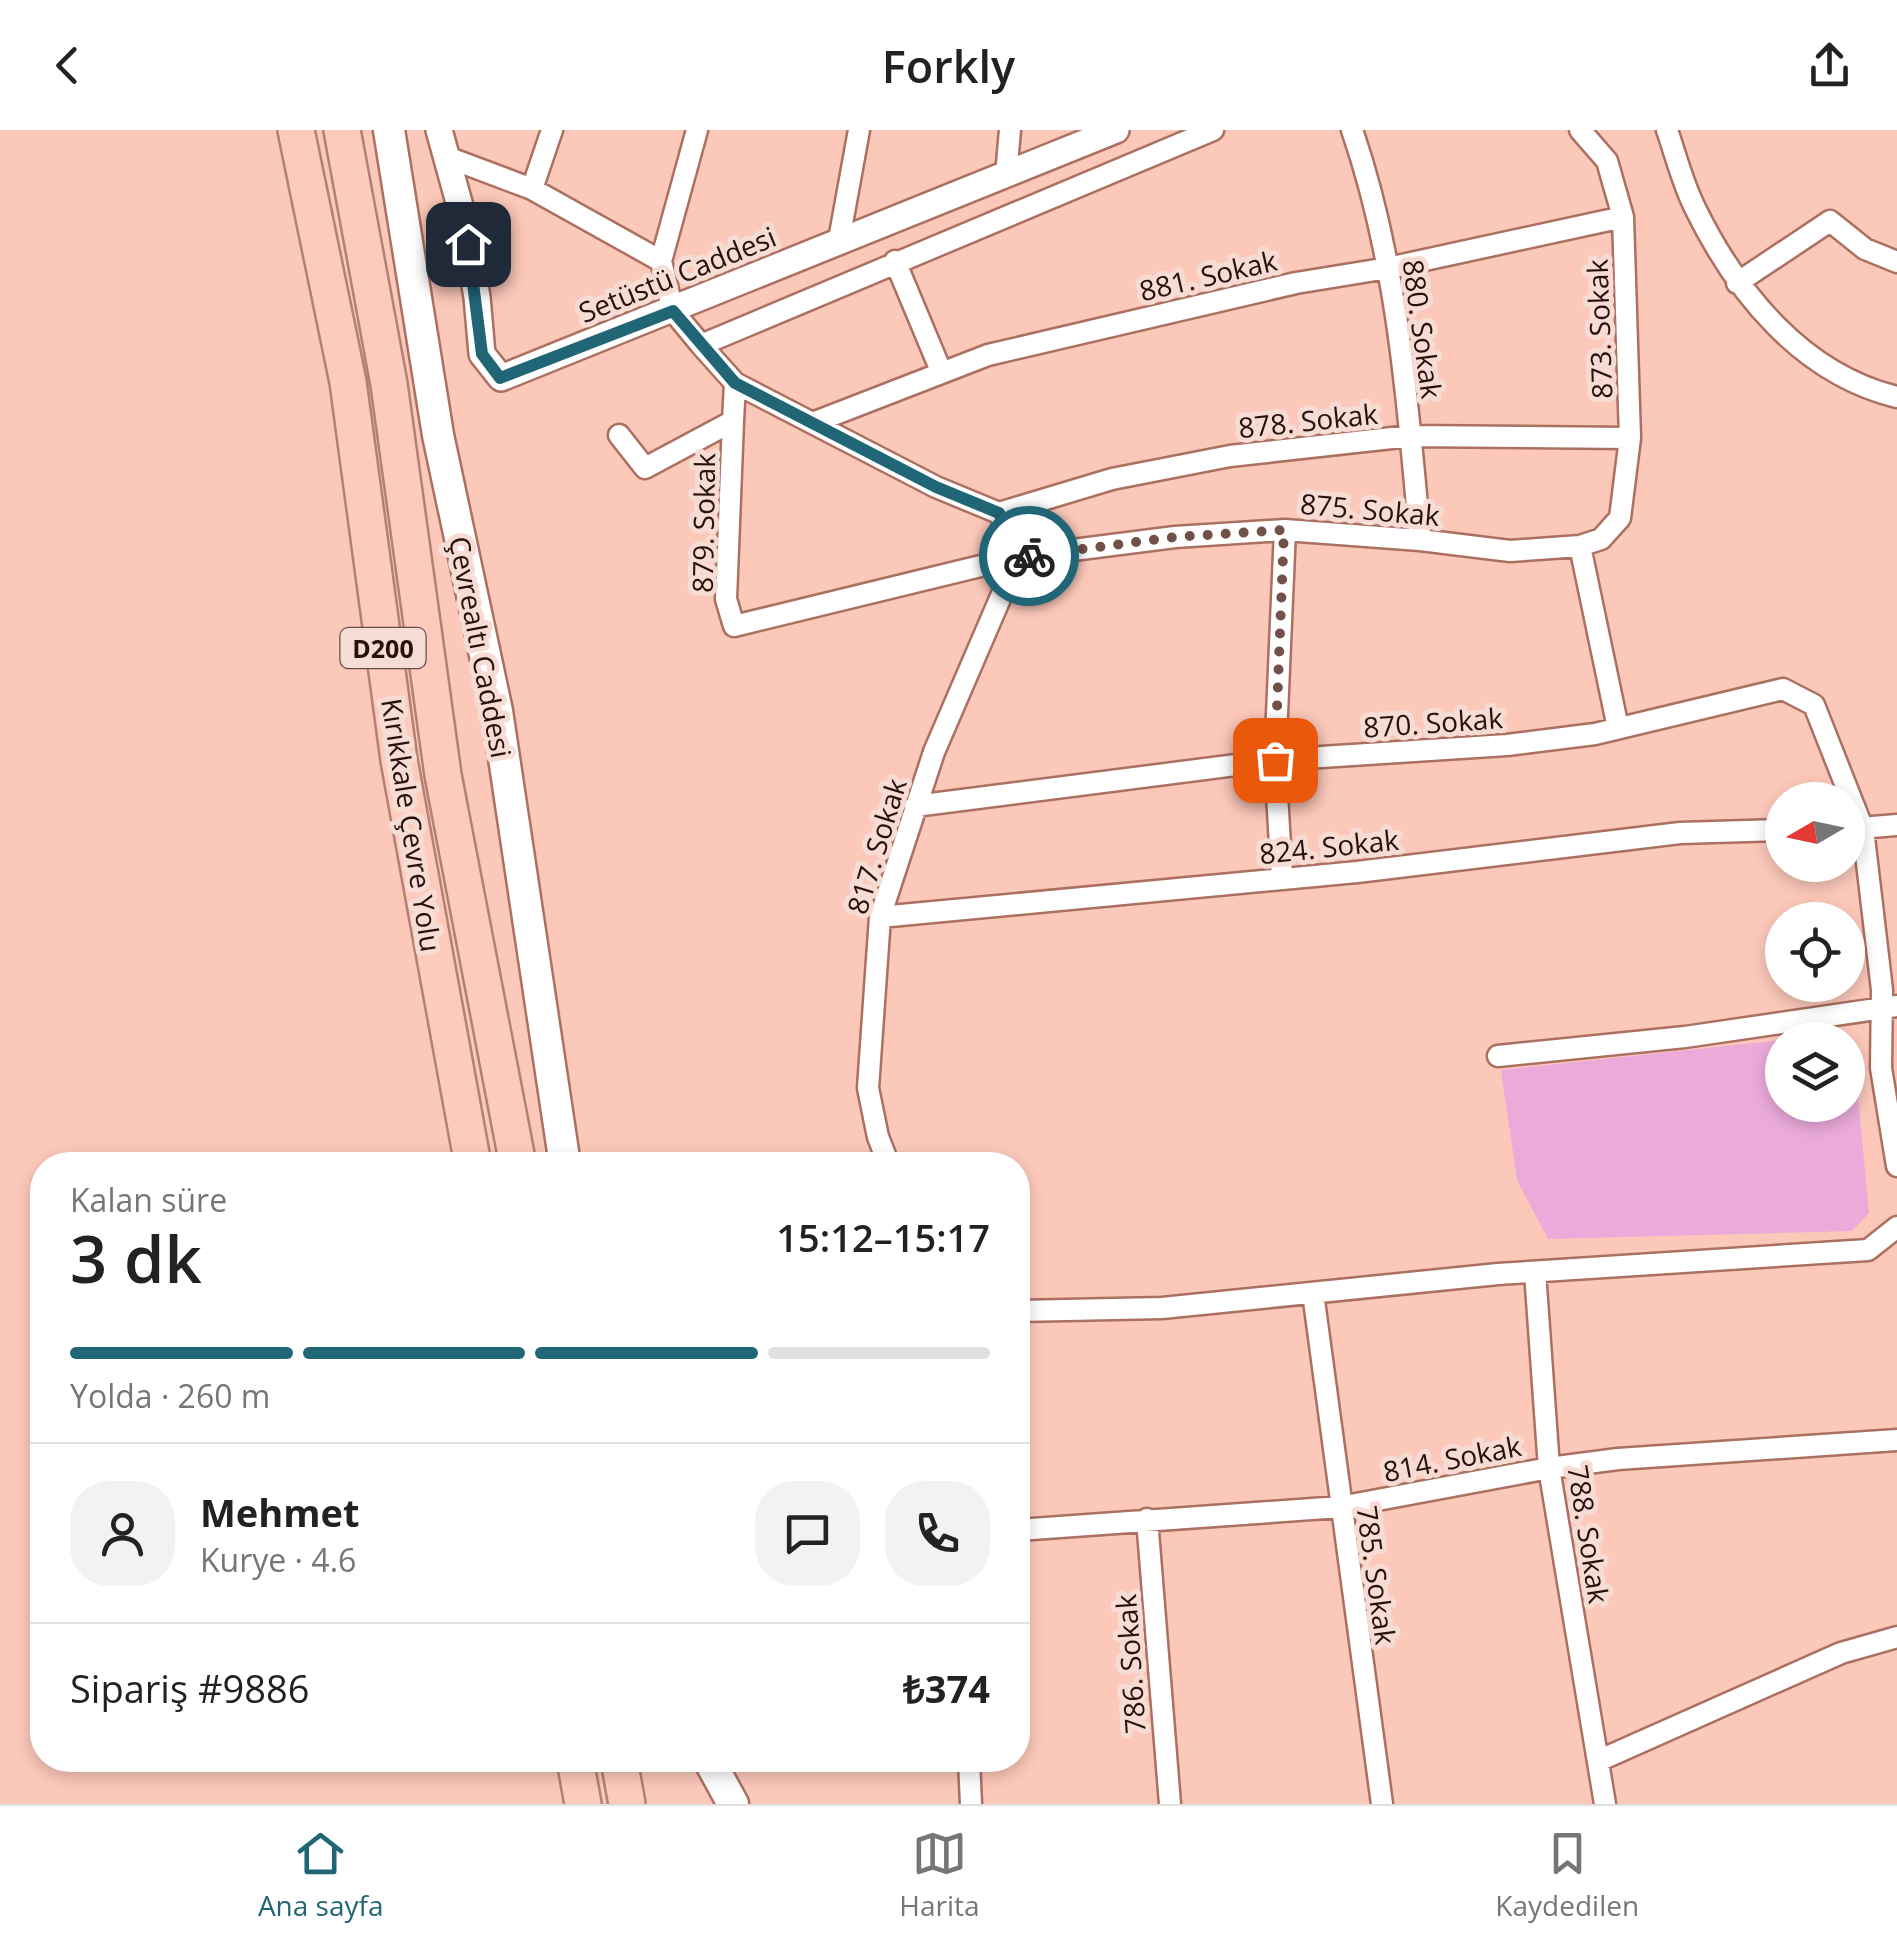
<!DOCTYPE html>
<html lang="tr">
<head>
<meta charset="utf-8">
<style>
  body { margin:0; font-family:"Open Sans",sans-serif; background:#f2f2f2; color:#222; height:100vh; display:flex; flex-direction:column; font-size:38px; white-space:nowrap }
  * { box-sizing:border-box; margin:0 }
  p { font-size:32px; color:#767676 }
  .icon { flex:none; width:55px; height:55px; fill:none; stroke:currentColor; stroke-width:2; stroke-linecap:round; stroke-linejoin:round }
  .map { position:relative; flex:1; overflow:hidden }
  .drawer { position:absolute; left:30px; top:1022px; width:1000px; height:620px; display:flex; flex-direction:column; background:#fff; border-radius:40px; box-shadow:0 5px 15px #0003 }
  .drawer>* { flex:none }
  .needle { width:65px; rotate:261deg }
  .fabs { position:absolute; left:1765px; top:652px; display:grid; gap:20px }
  .fabs a { display:grid; place-items:center; width:100px; height:100px; border-radius:50%; background:#fff; box-shadow:0 5px 15px #0003; font-size:50px }
  .pin { position:absolute; display:grid; place-items:center; width:85px; height:85px; color:#fff; margin:-42px; border-radius:20px; box-shadow:0 5px 15px #0006 }
  .courier { position:absolute; display:grid; place-items:center; width:100px; height:100px; margin:-50px; border:8px solid #206676; border-radius:50%; background:#fff; color:#222; box-shadow:0 2px 12px #0007 }
  .head em { font-style:normal; font-weight:600 }
  .head div { display:flex; flex-direction:column-reverse }
  .head { display:flex; align-items:center; justify-content:space-between; height:170px; padding:0 40px }
  h1 { font-size:65px; font-weight:600; line-height:75px }
  .bar { display:grid; grid-template-columns:repeat(4,1fr); gap:15px 10px; align-content:center; height:120px; padding:0 40px }
  .bar i { height:12px; border-radius:8px; background:#e0e0e0 }
  .bar .selected { background:#206676 }
  .bar p { grid-column:span 4 }
  .line { display:flex; align-items:center; gap:25px; padding:0 40px; border-top:2px solid #e0e0e0 }
  .line div { flex:1 }
  .round { display:grid; place-items:center; flex:none; width:105px; height:105px; border-radius:40px; background:#f2f2f2 }
  header { display:flex; justify-content:space-between; align-items:center; height:130px; padding:0 40px; background:#fff; font-size:45px; font-weight:600 }
  .tab-bar { display:flex; justify-content:space-around; align-items:center; height:140px; border-top:2px solid #e0e0e0; background:#fff; font-size:28px; color:#767676 }
  .tab-bar a { display:grid; justify-items:center; gap:5px }
  .tab-bar .selected { color:#206676 }
  .map>svg:first-child { display:block }
</style>
</head>
<body>
<header><svg class="icon" aria-label="back" viewBox="0 0 24 24"><path d="M15 5l-7 7 7 7"/></svg>Forkly<svg class="icon" aria-label="share" viewBox="0 0 24 24"><path d="M12 15V3M7 8l5-5 5 5M5 13v7h14v-7"/></svg></header>
<div class="map">
<svg width="1897" height="1674" viewBox="0 0 1897 1674">
  <rect width="100%" height="100%" fill="#fcc8ba"/>
  <path fill="#ebaada" d="M 1847,904 L 1853,912 L 1869,1083 L 1852,1101 L 1548,1109 L 1517,1050 L 1501,940 L 1782,910 L 1782,975 L 1848,975 L 1848,910 L 1786,910 Z"/>
  <g fill="none" stroke-linecap="round" stroke-linejoin="round">
    <g stroke="#ab7060" stroke-width="25">
      <path id="minor" d="M 1352,0 C 1397,130 1408,273 1420,410
        M 1667,0 C 1676,26 1683,55 1696,80 C 1737,163 1802,244 1897,267
        M 447,27 L 532,59 L 661,131 L 673,181 L 701,215 L 1213,0
        M 1006,45 L 1010,0
        M 532,59 L 552,0
        M 839,110 L 859,0
        M 661,131 L 697,0
        M 895,131 L 941,241
        M 1737,153 L 1830,91 L 1865,119 L 1897,132
        M 701,215 L 735,253 L 936,357 L 999,383 L 1018,427
        M 733,291 L 726,469 L 734,496 L 1018,427 L 1175,407 L 1285,400 L 1420,410 L 1510,421 L 1580,416 L 1601,409 L 1620,388 L 1630,308 L 1623,87 L 1607,31 L 1580,0
        M 815,292 L 988,225 L 1296,153 L 1388,138 L 1623,87
        M 619,305 L 645,338 L 733,291 L 735,253
        M 999,383 L 1112,349 L 1230,326 L 1410,306 L 1630,308
        M 1580,416 L 1618,598
        M 915,676 L 1275,630 L 1507,615 L 1595,604 L 1783,559 L 1814,575 L 1863,699 L 1882,860 L 1881,938 L 1897,1036
        M 1848,699 L 1897,695
        M 1282,749 L 1275,630 L 1285,400
        M 880,787 L 1357,742 L 1680,703 L 1782,700
        M 1498,926 L 1685,907 L 1897,876
        M 889,1035 L 878,1007 L 868,958 L 880,787 L 934,622 L 1018,427
        M 1535,1142 L 1549,1338 L 1605,1674
        M 1313,1163 L 1382,1674
        M 1018,1181 L 1162,1178 L 1498,1144 L 1868,1120 L 1897,1097
        M 1147,1389 L 1170,1674
        M 1018,1400 L 1340,1377 L 1549,1338 L 1618,1329 L 1897,1310
        M 969,1630 L 971,1674
        M 1598,1631 L 1841,1523 L 1897,1507"/>
    </g>
    <g stroke="#ab7060" stroke-width="30">
      <path id="tertiary" d="M 439,0 L 463,87 L 477,167 L 482,224 L 501,248 L 1116,0"/>
    </g>
    <g stroke="#ab7060" stroke-width="35">
      <path id="secondary" d="M 389,0 L 438,305 L 497,581 L 565,1035
        M 709,1630 L 733,1674"/>
    </g>
    <g stroke="#b28173" stroke-width="40">
      <path id="trunk" d="M 296,0 L 348,252 L 399,630 L 473,1035
        M 342,0 L 389,254 L 443,645 L 518,1035
        M 575,1630 L 583,1674
        M 619,1630 L 627,1674"/>
    </g>
    <use href="#minor" stroke="#fff" stroke-width="20"/>
    <use href="#tertiary" stroke="#fff" stroke-width="25"/>
    <use href="#secondary" stroke="#fff" stroke-width="30"/>
    <use href="#trunk" stroke="#fecabc" stroke-width="35"/>
  </g>
  <g fill="none" stroke-linecap="round" stroke-linejoin="round">
    <path stroke="#725148" stroke-width="10" stroke-dasharray="0 18" d="M 1029,426 L 1175,407 L 1284,400 L 1275,630"/>
    <path stroke="#206676" stroke-width="12" d="M 468,114 L 482,224 L 500,248 L 673,181 L 735,253 L 936,357 L 999,383 L 1018,427 L 1029,426"/>
  </g>
  <g text-anchor="middle" dominant-baseline="central" stroke-width="10" stroke-linejoin="round" paint-order="stroke">
    <rect fill="#f7dcd5" stroke="#654e47" stroke-width="2.5" x="340.5" y="498" width="85" height="40" rx="8"/>
    <g font-size="25" font-weight="bold" fill="#27110a">
      <text x="383" y="518">D200</text>
    </g>
    <g font-size="28" fill="#27110a" stroke="#f7dcd5">
      <text transform="translate(677 144) rotate(-22)">Setüstü Caddesi</text>
      <text transform="translate(1208 145) rotate(-13)">881. Sokak</text>
      <text transform="translate(1423 199) rotate(82)">880. Sokak</text>
      <text transform="translate(1599 199) rotate(-92)">873. Sokak</text>
      <text transform="translate(1308 290) rotate(-6)">878. Sokak</text>
      <text transform="translate(1370 379) rotate(5)">875. Sokak</text>
      <text transform="translate(703 393) rotate(-89)">879. Sokak</text>
      <text transform="translate(481 517) rotate(79)">Çevrealtı Caddesi</text>
      <text transform="translate(1433 592) rotate(-4)">870. Sokak</text>
      <text transform="translate(412 695) rotate(81)">Kırıkkale Çevre Yolu</text>
      <text transform="translate(876 716) rotate(-73)">817. Sokak</text>
      <text transform="translate(1329 716) rotate(-6)">824. Sokak</text>
      <text transform="translate(1452 1328) rotate(-11)">814. Sokak</text>
      <text transform="translate(1589 1404) rotate(81)">788. Sokak</text>
      <text transform="translate(1377 1445) rotate(82)">785. Sokak</text>
      <text transform="translate(1130 1534) rotate(-94)">786. Sokak</text>
    </g>
  </g>
</svg>
<div class="fabs">
<a><svg class="needle" viewBox="-14 -14 28 28"><path d="M0-13l5 13h-10z" fill="#e53935"/><path d="M0 13l5-13h-10z" fill="#767676"/></svg></a>
<a><svg class="icon" aria-label="locate" viewBox="0 0 24 24"><circle cx="12" cy="12" r="6"/><path d="M12 2v4M12 18v4M2 12h4M18 12h4"/></svg></a>
<a><svg class="icon" aria-label="layers" viewBox="0 0 24 24"><path d="M12 4l9 5-9 5-9-5zM3 14l9 5 9-5"/></svg></a>
</div>
<div class="pin" style="left:1275px;top:630px;background:#ea580c"><svg class="icon" aria-label="bag" viewBox="0 0 24 24"><path d="M5 8h14l-1 12H6zM9 8a3 3 0 0 1 6 0"/></svg></div>
<div class="pin" style="left:468px;top:114px;background:#1f2937"><svg class="icon" aria-label="home" viewBox="0 0 24 24"><path d="M3 11l9-7 9 7M6 9v11h12V9"/></svg></div>
<div class="courier" style="left:1029px;top:426px"><svg class="icon" aria-label="bike" viewBox="0 0 24 24"><circle cx="6" cy="16" r="4"/><circle cx="18" cy="16" r="4"/><path d="M6 16l4-8h5l3 8M10 8l3 8H6M13 5h3"/></svg></div>
<section class="drawer">
<div class="head"><div><h1>3 dk</h1><p>Kalan süre</p></div><em>15:12–15:17</em></div>
<div class="bar"><i class="selected"></i><i class="selected"></i><i class="selected"></i><i></i><p>Yolda · 260 m</p></div>
<div class="line" style="height:180px"><a class="round"><svg class="icon" aria-label="person" viewBox="0 0 24 24"><circle cx="12" cy="8" r="4"/><path d="M4 21q1-7 8-7t8 7"/></svg></a><div><b>Mehmet</b><p>Kurye · 4.6</p></div><a class="round"><svg class="icon" aria-label="chat" viewBox="0 0 24 24"><path d="M4 5h16v11H9l-5 4z"/></svg></a><a class="round"><svg class="icon" aria-label="phone" viewBox="0 0 24 24"><path d="M5 4h4l2 5-3 2q2 4 5 5l2-3 5 2v4C11 20 4 13 5 4z"/></svg></a></div>
<div class="line" style="height:130px"><div>Sipariş #9886</div><b>₺374</b></div>
</section>
</div>
<nav class="tab-bar">
<a class="selected"><svg class="icon" aria-label="home" viewBox="0 0 24 24"><path d="M3 11l9-7 9 7M6 9v11h12V9"/></svg>Ana sayfa</a>
<a><svg class="icon" aria-label="map" viewBox="0 0 24 24"><path d="M3 6l6-2 6 2 6-2v14l-6 2-6-2-6 2zM9 4v14M15 6v14"/></svg>Harita</a>
<a><svg class="icon" aria-label="saved" viewBox="0 0 24 24"><path d="M7 4h10v16l-5-4-5 4z"/></svg>Kaydedilen</a>
</nav>
</body>
</html>
